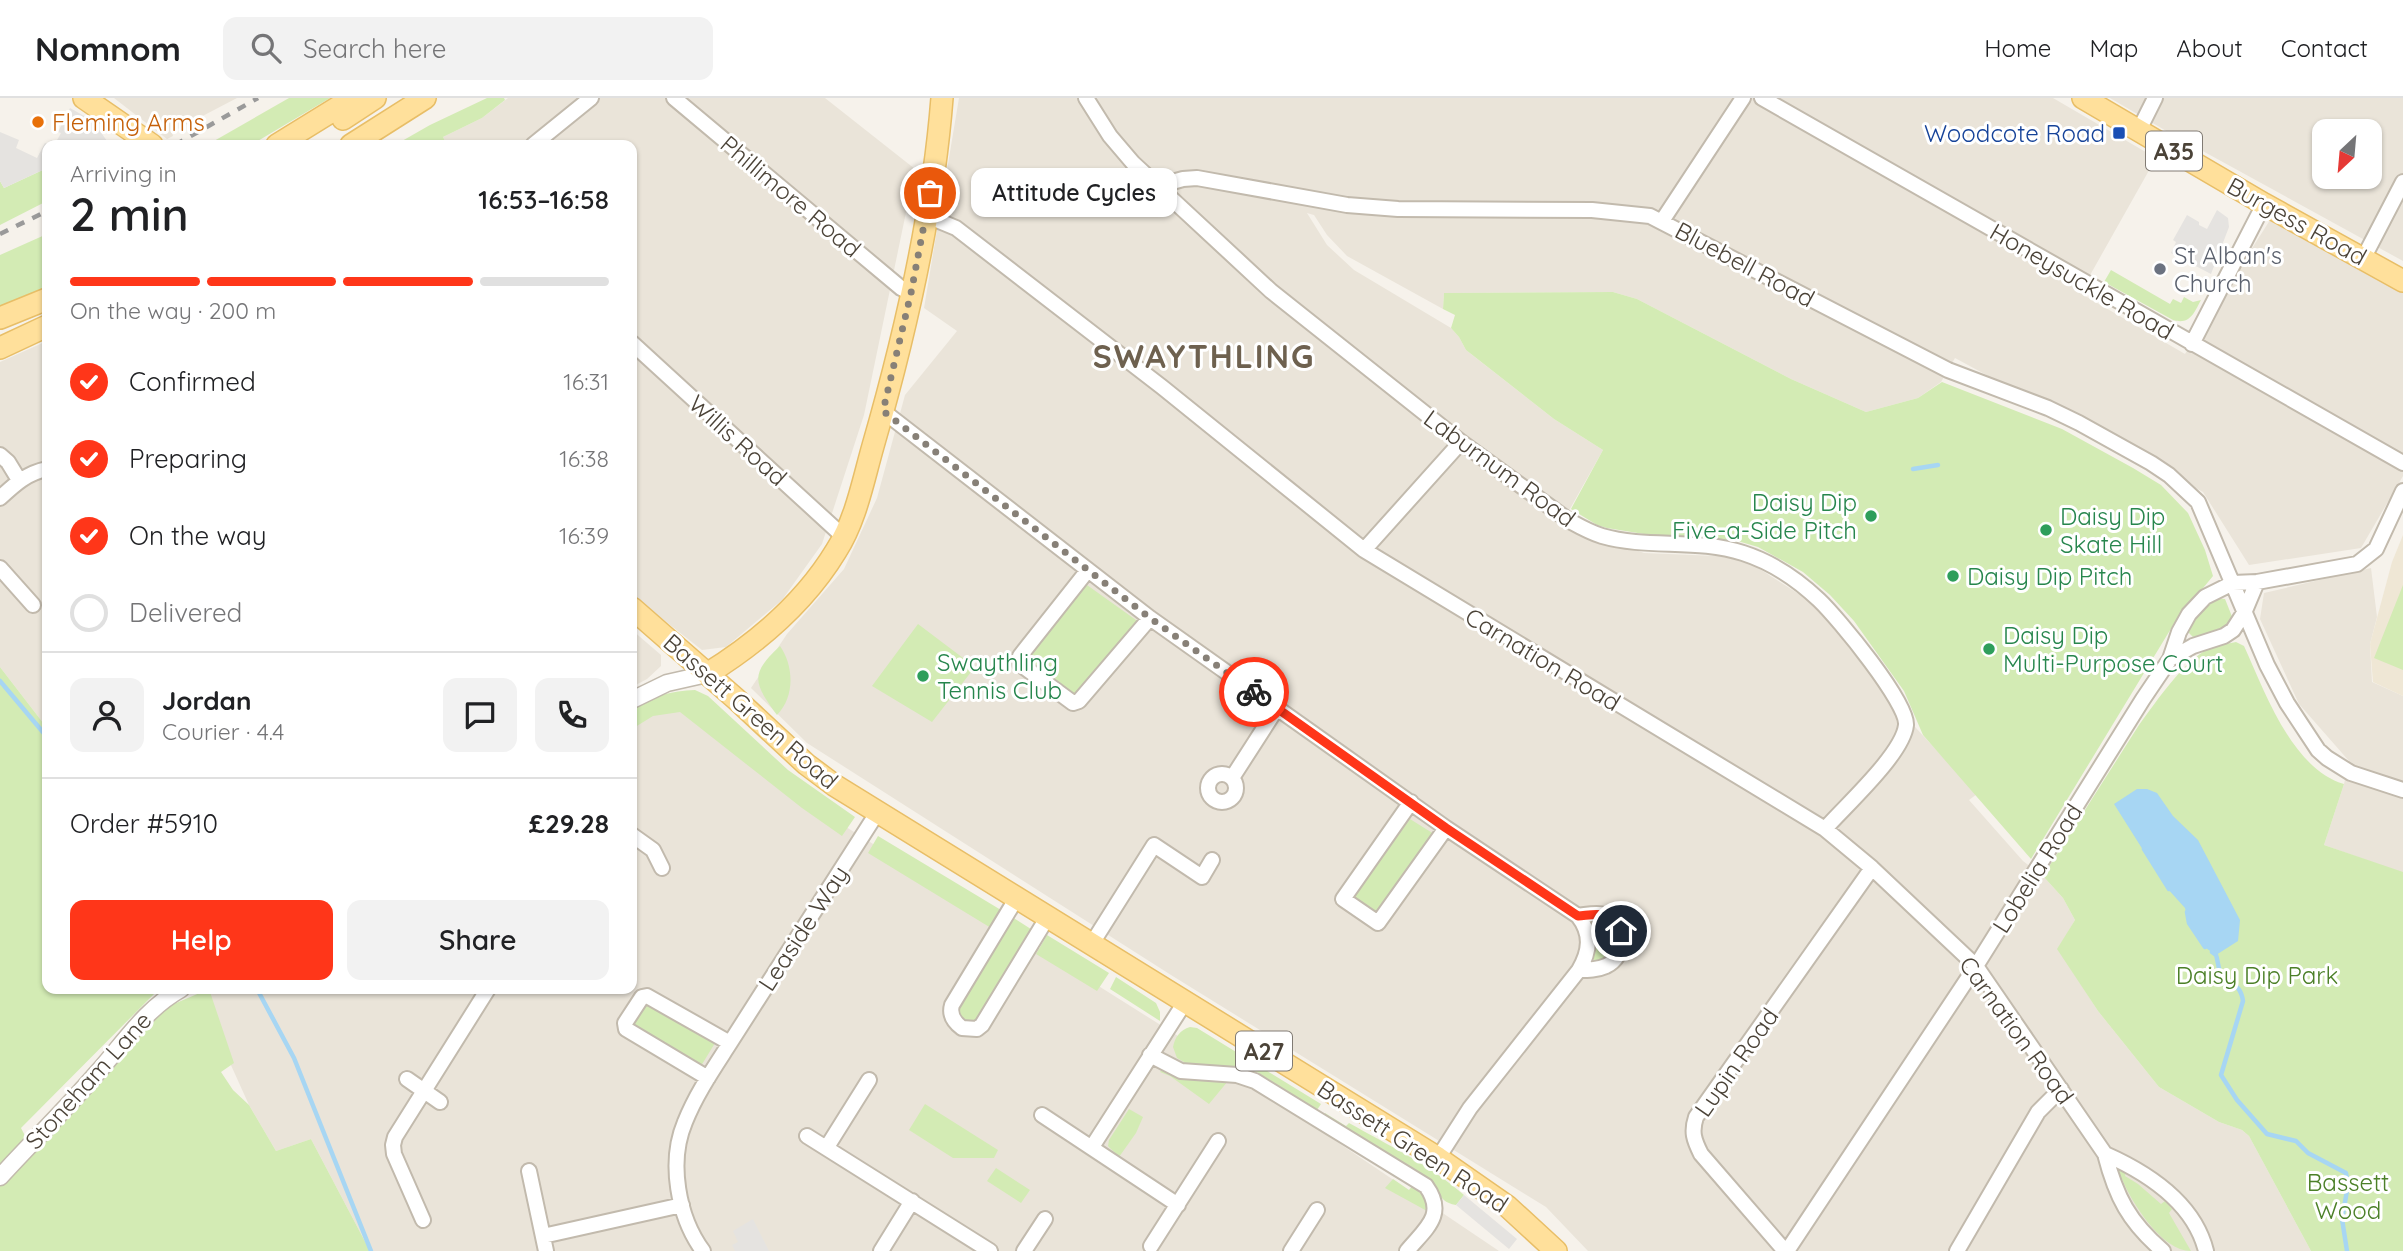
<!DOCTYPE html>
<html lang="en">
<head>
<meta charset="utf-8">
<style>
  body { margin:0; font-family:Quicksand,sans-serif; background:#f2f2f2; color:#202124; height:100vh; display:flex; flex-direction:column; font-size:26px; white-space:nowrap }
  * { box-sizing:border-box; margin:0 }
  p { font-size:23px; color:#757577 }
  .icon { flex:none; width:38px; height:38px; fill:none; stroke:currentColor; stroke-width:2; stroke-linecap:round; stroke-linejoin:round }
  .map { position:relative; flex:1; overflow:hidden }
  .side { position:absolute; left:42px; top:42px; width:595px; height:854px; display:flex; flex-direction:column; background:#fff; border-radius:14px; box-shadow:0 2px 5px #0004 }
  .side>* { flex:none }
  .needle { width:46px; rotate:206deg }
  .buttons { position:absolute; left:2312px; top:21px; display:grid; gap:14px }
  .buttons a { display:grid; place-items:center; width:70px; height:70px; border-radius:14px; background:#fff; box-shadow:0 2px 5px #0004; font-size:35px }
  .pin { position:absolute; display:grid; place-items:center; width:60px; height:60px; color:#fff; margin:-30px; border:4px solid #fff; border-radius:50%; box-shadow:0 2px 7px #0007 }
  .courier { position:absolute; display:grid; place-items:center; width:70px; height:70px; margin:-35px; border:5px solid #ff3619; border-radius:50%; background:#fff; color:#222; box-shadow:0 2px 9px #0007 }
  .bubble { position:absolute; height:49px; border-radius:14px; background:#fff; box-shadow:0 2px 5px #0004; font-size:23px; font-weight:600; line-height:49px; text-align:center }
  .head em { font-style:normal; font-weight:600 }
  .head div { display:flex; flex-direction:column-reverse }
  .head { display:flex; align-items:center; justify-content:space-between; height:119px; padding:0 28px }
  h1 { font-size:46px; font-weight:600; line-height:52px }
  .bar { display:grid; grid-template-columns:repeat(4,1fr); gap:10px 7px; align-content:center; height:84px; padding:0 28px }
  .bar i { height:9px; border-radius:5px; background:#e0e0e0 }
  .bar .on { background:#ff3619 }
  .bar p { grid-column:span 4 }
  .line { display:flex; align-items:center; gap:18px; padding:0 28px; border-top:2px solid #e0e0e0 }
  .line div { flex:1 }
  .round { display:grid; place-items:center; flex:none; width:74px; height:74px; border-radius:14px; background:#f2f2f2 }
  ol { padding:0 28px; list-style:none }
  li { display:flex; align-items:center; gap:21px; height:77px }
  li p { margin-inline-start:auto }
  li .icon { padding:7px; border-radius:50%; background:#ff3619; color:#fff; stroke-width:4 }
  li:last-child { color:#757577 }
  li i { width:38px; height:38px; border:4px solid #e0e0e0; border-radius:50% }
  .cta { display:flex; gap:14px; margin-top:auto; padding:14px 28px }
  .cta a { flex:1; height:80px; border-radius:14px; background:#ff3619; color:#fff; font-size:28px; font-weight:600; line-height:80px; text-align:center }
  .cta a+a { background:#f2f2f2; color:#202124 }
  header { display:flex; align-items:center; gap:42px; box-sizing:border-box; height:98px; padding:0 35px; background:#fff; border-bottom:2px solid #e0e0e0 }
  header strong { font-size:33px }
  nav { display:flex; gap:38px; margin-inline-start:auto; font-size:24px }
  .search { width:490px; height:63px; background:#f2f2f2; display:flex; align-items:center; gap:18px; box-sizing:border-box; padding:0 24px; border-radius:14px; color:#757577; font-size:26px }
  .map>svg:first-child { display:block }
</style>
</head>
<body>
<header>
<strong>Nomnom</strong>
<div class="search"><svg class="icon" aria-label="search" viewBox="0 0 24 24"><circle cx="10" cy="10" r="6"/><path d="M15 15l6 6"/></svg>Search here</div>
<nav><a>Home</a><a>Map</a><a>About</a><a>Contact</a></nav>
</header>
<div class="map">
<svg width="2403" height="1153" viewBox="0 0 2403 1153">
  <rect width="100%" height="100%" fill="#f6f2eb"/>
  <path fill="#eae4d9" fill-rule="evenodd" d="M 114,0 L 237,0 L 172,34 L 173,38 L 167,41 Z
    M 508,0 L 825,0 L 915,71 L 864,317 L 822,446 L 782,502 L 726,549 L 702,552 L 632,497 L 632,47 L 447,47 L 443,39 L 482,20 Z
    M 959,0 L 2053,0 L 2156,60 L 2080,195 L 2185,256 L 2270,122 L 2403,194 L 2403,378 L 2361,450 L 2249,467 L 2203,394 L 1955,260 L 1941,284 L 1918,300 L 1866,314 L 1791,281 L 1637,201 L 1613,194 L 1444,195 L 1443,211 L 1347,158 L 1327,137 L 1314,117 L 1307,115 L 1327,147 L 1354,172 L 1451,230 L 1459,239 L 1466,252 L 1476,260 L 1554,321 L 1603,352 L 1562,425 L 1644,455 L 1741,459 L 1816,507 L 1892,604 L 1977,696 L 1969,702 L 2023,763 L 2043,778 L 2063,800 L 2075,822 L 2058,851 L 2098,913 L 2159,989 L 2219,1024 L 2242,1032 L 2249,1038 L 2311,1153 L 1588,1153 L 1546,1109 L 1171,877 L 807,645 L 751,590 L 787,536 L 844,471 L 877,400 L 905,297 L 957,233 L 924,210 Z
    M 2110,0 L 2403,0 L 2403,163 L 2168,34 ZM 2324,33 L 2370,33 L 2370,79 L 2324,79 Z
    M 47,243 L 47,630 L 0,569 L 0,264 Z
    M 2371,470 L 2377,519 L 2370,546 L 2372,584 L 2403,598 L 2403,775 L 2324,747 L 2344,686 L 2349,663 L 2299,606 L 2260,521 L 2264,495 Z
    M 632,532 L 661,557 L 661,568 L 647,581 L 632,589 Z
    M 675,601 L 835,722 L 1205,955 L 1499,1153 L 370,1153 L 311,1041 L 276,1053 L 249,1007 L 197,892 L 202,891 L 632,891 L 632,622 Z"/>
  <path fill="#efe7d5" d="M 2403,437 L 2403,598 L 2373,584 L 2370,546 L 2392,464 Z"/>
  <path fill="#d3ebb4" d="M 289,0 L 330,0 L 251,47 L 207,47 Z
    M 487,0 L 504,0 L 505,2 L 482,20 L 443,39 L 447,47 L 395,47 L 430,27 Z
    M 47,70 L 47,103 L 0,127 L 0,83 L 4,90 Z
    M 47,136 L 47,192 L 0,212 L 0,157 Z
    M 2111,172 L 2170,206 L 2173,201 L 2181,205 L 2184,199 L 2193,204 L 2201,202 C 2194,215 2190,227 2173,222 L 2104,184 Z
    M 1613,194 L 1637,201 L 1791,281 L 1866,314 L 1918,300 L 1942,284 L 2062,331 L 2133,370 L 2161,387 L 2188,415 L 2205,452 L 2213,478 L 2175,524 L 2031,761 L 1923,637 L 1904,593 L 1854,523 L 1830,497 L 1803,474 L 1758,449 L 1741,444 L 1650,437 L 1607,430 L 1597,427 L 1571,411 L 1603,352 L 1554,321 L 1466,252 L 1459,239 L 1451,230 L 1455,217 L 1443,211 L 1444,195 Z
    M 1087,487 L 1136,522 L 1136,526 L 1074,598 L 1030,565 L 1027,560 Z
    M 2403,487 L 2403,572 L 2374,560 Z
    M 2217,500 L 2225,501 L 2233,521 L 2223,531 L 2193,539 L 2188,534 C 2192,520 2204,507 2217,500 Z
    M 918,526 L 975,569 L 932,624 L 872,588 Z
    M 2236,544 L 2244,548 C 2265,594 2292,671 2344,686 L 2324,747 L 2403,774 L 2403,1153 L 2311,1153 L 2249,1038 L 2242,1032 L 2219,1024 L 2159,989 L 2098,913 L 2057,851 L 2075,822 L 2063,800 L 2043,778 L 2139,627 C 2157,603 2183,563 2210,550 C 2218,547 2228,546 2236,544 Z
    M 780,548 C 794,568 795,599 777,617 C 754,585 749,577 780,548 Z
    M 0,569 L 47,630 L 47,891 L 159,891 L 21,1030 L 34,1055 L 80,1006 L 155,914 L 209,891 L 234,965 L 221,974 L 233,992 L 249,1007 L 276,1053 L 311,1041 L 370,1153 L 0,1153 Z
    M 695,592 L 708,598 L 788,672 L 855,719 L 842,738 L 802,710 L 680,614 L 653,618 L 632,631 L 632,610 C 651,598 672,593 695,592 Z
    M 1410,721 L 1434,736 L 1378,815 L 1373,815 L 1355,801 L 1355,797 Z
    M 878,738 L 1001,812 L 991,830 L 868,755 Z
    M 1012,819 L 1034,833 L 979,921 L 970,924 L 958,917 L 957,907 Z
    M 1593,821 L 1610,825 L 1616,837 L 1610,860 L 1594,866 L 1593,856 L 1598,845 Z
    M 1047,837 L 1109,875 L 1097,893 L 1036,856 Z
    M 1116,879 L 1156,905 L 1160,914 L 1160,923 L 1110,891 Z
    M 645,906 L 715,945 L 701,968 L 632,927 L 632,922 Z
    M 1190,929 L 1197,930 L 1321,1006 L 1317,1012 L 1257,974 L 1183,967 L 1184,964 L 1177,960 L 1173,949 C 1175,939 1180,932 1190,929 Z
    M 1163,970 L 1178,979 L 1228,983 L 1209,1006 L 1170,978 L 1160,974 Z
    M 925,1006 L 998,1052 L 994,1060 L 953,1060 L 909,1032 Z
    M 1129,1011 L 1143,1019 L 1136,1035 L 1119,1059 L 1108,1048 L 1109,1042 Z
    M 1325,1015 L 1346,1028 L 1349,1025 C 1388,1047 1430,1067 1464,1097 L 1456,1107 C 1445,1105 1441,1101 1437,1091 L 1324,1018 Z
    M 996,1070 L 1030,1092 L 1021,1105 L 987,1083 Z
    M 2119,1071 L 2126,1074 L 2125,1078 L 2138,1086 L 2161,1106 L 2165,1103 L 2172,1111 L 2169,1115 L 2191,1153 C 2162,1153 2132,1105 2122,1081 L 2117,1083 L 2116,1074 Z
    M 1393,1081 L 1409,1092 L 1412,1088 C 1422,1095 1427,1101 1427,1113 L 1385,1090 Z"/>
  <path fill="#e5e3e0" d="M 70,10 L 93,23 L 107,43 L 96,47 L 47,47 L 47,70 L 4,90 L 0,83 L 0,34 L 19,42 L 16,50 L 37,60 L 45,45 L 49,47 L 51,42 L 56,44 L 61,35 L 58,34 Z
    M 2217,112 L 2228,120 L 2229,129 L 2211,176 L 2171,155 L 2176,144 L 2173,142 L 2187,117 L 2199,124 L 2199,127 L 2207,131 Z
    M 1464,1097 L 1517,1141 L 1509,1151 L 1456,1107 Z
    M 753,1121 L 769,1153 L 735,1153 L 732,1147 L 738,1144 L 733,1133 Z"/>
  <path fill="#a7d6f3" d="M 2137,691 L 2147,691 L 2157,695 L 2173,718 L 2198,742 L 2240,822 L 2238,843 L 2216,857 L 2203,848 L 2189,825 L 2185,810 L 2167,790 L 2114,706 Z"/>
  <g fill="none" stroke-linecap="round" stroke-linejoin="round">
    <path stroke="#a7d6f3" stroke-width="4.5" d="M 1913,371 L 1938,367
      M 0,583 L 47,639
      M 2144,751 L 2169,791
      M 2187,814 L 2189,825 L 2205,849
      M 2212,854 L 2216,857 C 2218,862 2218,871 2221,875 C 2228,888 2240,883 2243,903 L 2221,977 L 2237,1002 L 2267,1036 L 2296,1043 L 2308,1055 L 2346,1075 L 2348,1087 L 2342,1121 L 2347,1153
      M 257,891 L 294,960 L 371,1153"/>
    <g stroke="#c2baad" stroke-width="18">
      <path id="minor" d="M 674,0 L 901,190 L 911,195
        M 1086,0 L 1110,38 L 1133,65 L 1271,193 L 1461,344 L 1568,422 C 1579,428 1589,434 1602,438 C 1647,451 1698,440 1743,455 C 1771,464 1798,482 1819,502 C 1838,520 1908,605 1906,627 C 1903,656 1845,708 1825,731
        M 1762,0 L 2403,365
        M 2139,32 L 2155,0
        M 533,47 L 591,0
        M 1158,88 L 1183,81 L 1197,80 L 1347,107 L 1398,111 L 1592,112 L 1650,118 L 1948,272 L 2048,310 L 2079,325 L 2151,365 L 2169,377 L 2198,404 L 2267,567 L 2287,605 L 2318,652 L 2327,660 L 2351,675 L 2403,692
        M 927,118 L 956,130 L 1162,289 L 1364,452 L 1825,731 L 1872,770 L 1976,868 L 2105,1056
        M 1662,123 L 1743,0
        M 2363,161 L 2403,84
        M 632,245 L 844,439
        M 2192,246 L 2264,106
        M 883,313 L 1150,520 L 1446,730 L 1578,818 C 1592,836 1590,853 1579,872 L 1470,1010 L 1438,1060
        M 0,357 L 8,364 L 19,382
        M 0,400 C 15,386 27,375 47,371
        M 1364,452 L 1461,344
        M 0,470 L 33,507
        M 1088,472 L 1020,558 L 1020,566 L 1073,605 L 1079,603 L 1150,520
        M 2170,561 L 2193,548 L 2224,538 L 2233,532 L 2244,515 L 2257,484
        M1208 690a14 14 0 1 1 28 0a14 14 0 1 1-28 0Z
        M 1232,680 L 1277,610
        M 1411,704 L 1343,801 L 1378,825 L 1446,730
        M 632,737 L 653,752 L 662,770
        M 1016,801 L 952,907 C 949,917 954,924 962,930 L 977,931 L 982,927 L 1047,820
        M 1578,818 C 1587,817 1596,814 1605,817 C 1628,825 1627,858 1606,868 C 1597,872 1588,872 1579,872
        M 1091,847 L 1154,747 L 1202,779 L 1212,762
        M 1150,957 L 1181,973 L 1237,977 L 1255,983 L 1426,1088 C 1447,1117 1425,1131 1407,1153
        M 708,980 L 626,931 L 625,925 L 642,899 L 647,898 L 730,945
        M 407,981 L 440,1004
        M 1042,1017 L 1178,1107
        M 807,1038 L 990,1153
        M 827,1049 L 869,982
        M 1092,1049 L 1185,904
        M 529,1073 L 546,1153
        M 423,1122 L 394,1056 L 393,1047 L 395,1039 L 488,891
        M 543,1138 L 682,1107
        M 1151,1148 L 1218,1043
        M 703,1153 C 678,1119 668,1064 685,1024 C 696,996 714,970 730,945 L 877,715
        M 881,1153 L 912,1103
        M 1024,1153 L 1045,1121
        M 1291,1153 L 1317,1112
        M 1785,1153 L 1701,1056 C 1694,1042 1691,1034 1696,1019 L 1872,770
        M 1787,1153 L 1976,868 L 2143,601 L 2170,561 L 2179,534 L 2189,516 L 2205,499 L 2233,485 L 2257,484 L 2357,466 L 2376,451 L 2403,393
        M 1957,1153 L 2038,1014 L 2061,991
        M 2163,1153 C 2129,1124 2116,1099 2105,1056 C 2148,1075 2194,1105 2206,1153"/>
    </g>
    <g stroke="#c2baad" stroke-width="19">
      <path id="tertiary" d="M 632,602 L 667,585 L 707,576
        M 0,1079 C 32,1044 66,1011 97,975 C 124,945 145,911 181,891"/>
    </g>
    <g stroke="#e8be67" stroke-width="24">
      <path id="primary" d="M 84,0 L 152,47
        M 2083,0 L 2264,106 L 2403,183
        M 343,21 L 375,0
        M 277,47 L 353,0
        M 351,47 L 425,0
        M 0,220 L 47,201
        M 0,250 L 47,228
        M 632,510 L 736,601 L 806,666 L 834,687 L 1438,1060 L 1507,1108 L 1556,1153
        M 707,576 C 757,545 805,504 836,453 C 856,422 863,383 873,348 C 905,237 933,116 942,0"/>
    </g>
    <use href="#minor" stroke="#fff" stroke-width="14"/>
    <use href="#tertiary" stroke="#fff" stroke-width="16"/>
    <use href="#primary" stroke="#ffe09b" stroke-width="21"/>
    <path stroke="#9a9a9a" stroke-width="4.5" stroke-dasharray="9 9" stroke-linecap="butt" d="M 175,47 L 258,0
      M 0,136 L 47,113"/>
  </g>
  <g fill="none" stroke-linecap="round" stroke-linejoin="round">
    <path stroke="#878077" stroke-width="7" stroke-dasharray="0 12.6" d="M 930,95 L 911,195 L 883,313 L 1150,520 L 1254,594"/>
    <path stroke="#ff3619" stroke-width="9" d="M 1254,594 L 1446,730 L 1578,818 C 1600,816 1608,812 1621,833"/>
  </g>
  <circle fill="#e8710a" stroke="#fff" stroke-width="2.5" cx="38" cy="24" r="7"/>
  <rect fill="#1a4fb4" stroke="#fff" stroke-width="2.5" x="2112" y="28" width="14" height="14" rx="3.5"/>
  <circle fill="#6b7280" stroke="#fff" stroke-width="2.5" cx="2160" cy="171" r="7"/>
  <g fill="#2e9e5b" stroke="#fff" stroke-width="2.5">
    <circle cx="1871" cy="418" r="7"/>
    <circle cx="2046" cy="432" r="7"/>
    <circle cx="1953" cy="478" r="7"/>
    <circle cx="1989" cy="551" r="7"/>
    <circle cx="923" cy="578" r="7"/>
  </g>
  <g text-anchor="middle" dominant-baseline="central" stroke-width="6" stroke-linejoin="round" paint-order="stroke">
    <g fill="#fff" stroke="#817b74" stroke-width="2">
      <rect x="2146" y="33.5" width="56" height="39" rx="5"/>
      <rect x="1236" y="933.5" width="56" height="39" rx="5"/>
    </g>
    <g font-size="23" font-weight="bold" fill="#4b4338">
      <text x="2174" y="53">A35</text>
      <text x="1264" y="953">A27</text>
    </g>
    <g font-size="24" fill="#c56008" stroke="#fff" text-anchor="start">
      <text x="52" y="24">Fleming Arms</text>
    </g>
    <g font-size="24" fill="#164399" stroke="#fff" text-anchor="end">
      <text x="2105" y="35">Woodcote Road</text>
    </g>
    <g font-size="24" fill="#4b4338" stroke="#fff">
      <text transform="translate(791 98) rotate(40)">Phillimore Road</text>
      <text transform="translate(2297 123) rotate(29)">Burgess Road</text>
      <text transform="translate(1745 166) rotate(28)">Bluebell Road</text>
      <text transform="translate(2082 183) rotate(30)">Honeysuckle Road</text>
      <text transform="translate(738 342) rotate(42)">Willis Road</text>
      <text transform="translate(1500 370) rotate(36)">Laburnum Road</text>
      <text transform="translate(1543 561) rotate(31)">Carnation Road</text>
      <text transform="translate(751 613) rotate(41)">Bassett Green Road</text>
      <text transform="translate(2037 770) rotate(-58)">Lobelia Road</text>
      <text transform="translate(803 830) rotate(-57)">Leaside Way</text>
      <text transform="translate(2017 932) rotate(54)">Carnation Road</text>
      <text transform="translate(1736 964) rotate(-55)">Lupin Road</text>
      <text transform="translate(88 982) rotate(-48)">Stoneham Lane</text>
      <text transform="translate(1413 1048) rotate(33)">Bassett Green Road</text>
    </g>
    <g font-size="24" fill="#5b616d" stroke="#fff" text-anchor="start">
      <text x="2174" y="157">St Alban's<tspan x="2174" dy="28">Church</tspan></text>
    </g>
    <g font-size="24" fill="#27864d" stroke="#fff" text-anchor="start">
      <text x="1857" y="404" text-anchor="end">Daisy Dip<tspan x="1857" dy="28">Five-a-Side Pitch</tspan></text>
      <text x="2060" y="418">Daisy Dip<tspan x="2060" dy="28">Skate Hill</tspan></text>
      <text x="1967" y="478">Daisy Dip Pitch</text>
      <text x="2003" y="537">Daisy Dip<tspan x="2003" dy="28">Multi-Purpose Court</tspan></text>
      <text x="937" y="564">Swaythling<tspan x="937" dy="28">Tennis Club</tspan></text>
    </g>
    <g font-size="24" fill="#4c8028" stroke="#fff">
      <text x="2257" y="877">Daisy Dip Park</text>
      <text x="2348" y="1084">Bassett<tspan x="2348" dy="28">Wood</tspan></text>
    </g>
    <g font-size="32" font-weight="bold" letter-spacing="2" fill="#6e614f" stroke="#fff">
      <text x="1204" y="258">SWAYTHLING</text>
    </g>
  </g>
</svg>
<div class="buttons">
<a><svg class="needle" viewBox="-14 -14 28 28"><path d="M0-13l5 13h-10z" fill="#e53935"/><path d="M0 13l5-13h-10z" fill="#757577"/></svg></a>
</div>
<div class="pin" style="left:930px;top:95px;background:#ea580c"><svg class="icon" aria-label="bag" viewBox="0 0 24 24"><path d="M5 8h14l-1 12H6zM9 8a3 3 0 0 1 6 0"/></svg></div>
<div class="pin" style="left:1621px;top:833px;background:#1f2937"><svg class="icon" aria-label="home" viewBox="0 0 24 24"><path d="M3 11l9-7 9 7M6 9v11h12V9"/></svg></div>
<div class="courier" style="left:1254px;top:594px"><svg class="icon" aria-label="bike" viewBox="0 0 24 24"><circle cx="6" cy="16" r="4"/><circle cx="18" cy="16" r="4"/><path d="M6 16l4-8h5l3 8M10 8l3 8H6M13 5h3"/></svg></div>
<div class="bubble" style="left:971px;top:70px;width:206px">Attitude Cycles</div>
<section class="side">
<div class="head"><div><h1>2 min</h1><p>Arriving in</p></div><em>16:53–16:58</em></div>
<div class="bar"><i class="on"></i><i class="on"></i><i class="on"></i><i></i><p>On the way · 200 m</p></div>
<ol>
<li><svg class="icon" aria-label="check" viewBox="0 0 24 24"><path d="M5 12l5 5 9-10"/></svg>Confirmed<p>16:31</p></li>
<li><svg class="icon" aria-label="check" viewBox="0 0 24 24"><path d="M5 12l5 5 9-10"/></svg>Preparing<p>16:38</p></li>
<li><svg class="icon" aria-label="check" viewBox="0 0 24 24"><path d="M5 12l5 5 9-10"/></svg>On the way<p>16:39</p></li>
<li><i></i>Delivered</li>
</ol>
<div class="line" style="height:126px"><a class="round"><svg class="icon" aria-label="person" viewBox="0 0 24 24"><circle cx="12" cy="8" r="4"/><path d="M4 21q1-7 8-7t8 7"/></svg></a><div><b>Jordan</b><p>Courier · 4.4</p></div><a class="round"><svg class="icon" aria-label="chat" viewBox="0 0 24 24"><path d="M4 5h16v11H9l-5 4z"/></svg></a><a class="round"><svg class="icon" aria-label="phone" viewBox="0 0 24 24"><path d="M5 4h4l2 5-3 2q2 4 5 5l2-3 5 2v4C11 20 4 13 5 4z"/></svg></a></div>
<div class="line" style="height:91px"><div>Order #5910</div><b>£29.28</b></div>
<div class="cta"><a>Help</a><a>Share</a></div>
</section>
</div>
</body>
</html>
